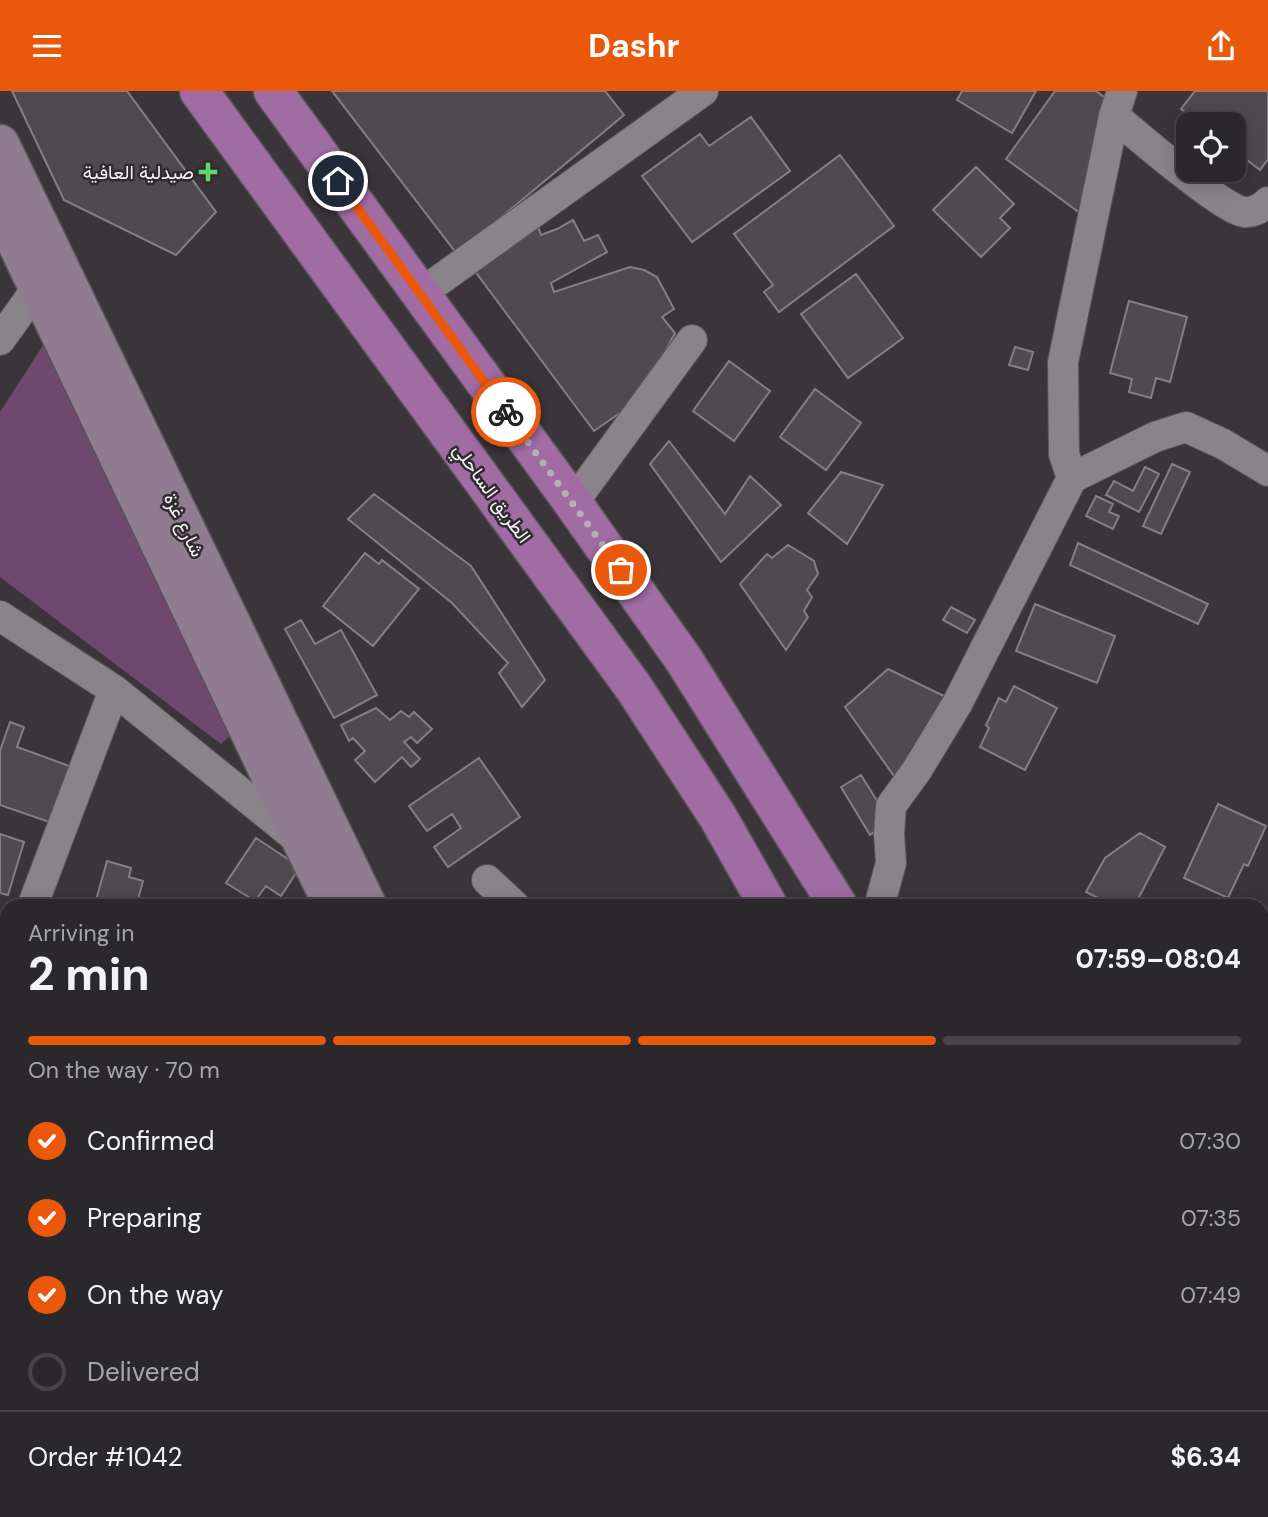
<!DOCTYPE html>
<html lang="en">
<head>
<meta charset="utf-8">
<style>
  body { margin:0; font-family:"DM Sans",Vazirmatn,sans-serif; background:#333033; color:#f1f3f6; height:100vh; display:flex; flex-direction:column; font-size:26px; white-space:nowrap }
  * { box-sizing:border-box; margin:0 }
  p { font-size:23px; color:#a6a6a9 }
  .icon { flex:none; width:38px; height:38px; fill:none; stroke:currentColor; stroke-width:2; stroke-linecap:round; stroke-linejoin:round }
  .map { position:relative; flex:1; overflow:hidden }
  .sheet { position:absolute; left:0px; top:808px; width:1269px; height:618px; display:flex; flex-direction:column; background:#2b282b; border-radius:21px 21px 0 0; box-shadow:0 4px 18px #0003,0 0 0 2px #474447 }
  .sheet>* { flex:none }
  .tools { position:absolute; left:1176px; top:21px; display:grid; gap:14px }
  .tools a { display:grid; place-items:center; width:70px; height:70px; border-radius:14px; background:#2b282b; box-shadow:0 4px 18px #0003,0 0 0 2px #474447; font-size:35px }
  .pin { position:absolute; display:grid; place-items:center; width:60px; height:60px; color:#fff; margin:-30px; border:4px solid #fff; border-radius:50%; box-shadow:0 2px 7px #0007 }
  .courier { position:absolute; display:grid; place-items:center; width:70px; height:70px; margin:-35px; border:5px solid #ea580c; border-radius:50%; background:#fff; color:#222; box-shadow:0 2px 9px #0007 }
  .head em { font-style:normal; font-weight:700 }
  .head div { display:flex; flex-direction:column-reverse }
  .head { display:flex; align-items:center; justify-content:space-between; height:119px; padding:0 28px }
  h1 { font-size:46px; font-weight:700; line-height:52px }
  .bar { display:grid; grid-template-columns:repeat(4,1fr); gap:10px 7px; align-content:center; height:84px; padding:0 28px }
  .bar i { height:9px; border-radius:5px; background:#474447 }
  .bar .active { background:#ea580c }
  .bar p { grid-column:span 4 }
  .line { display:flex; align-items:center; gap:18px; padding:0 28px; border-top:2px solid #474447 }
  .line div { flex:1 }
  ol { padding:0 28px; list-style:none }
  li { display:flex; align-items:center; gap:21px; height:77px }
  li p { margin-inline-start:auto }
  li .icon { padding:7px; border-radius:50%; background:#ea580c; color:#fff; stroke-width:4 }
  li:last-child { color:#a6a6a9 }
  li i { width:38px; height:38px; border:4px solid #474447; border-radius:50% }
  header { display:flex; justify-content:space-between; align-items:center; height:91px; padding:0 28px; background:#ea580c; color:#fff; font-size:32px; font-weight:700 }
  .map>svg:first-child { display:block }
</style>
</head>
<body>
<header><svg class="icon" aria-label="menu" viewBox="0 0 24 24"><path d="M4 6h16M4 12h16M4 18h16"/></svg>Dashr<svg class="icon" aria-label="share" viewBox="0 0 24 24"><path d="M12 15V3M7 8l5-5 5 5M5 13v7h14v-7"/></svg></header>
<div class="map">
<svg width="1268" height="1426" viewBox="0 0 1268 1426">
  <rect width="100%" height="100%" fill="#393539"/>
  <path fill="#6e486f" d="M 51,242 L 240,636 L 221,653 L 0,486 L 0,321 Z"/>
  <path fill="#4e4a4e" stroke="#837f83" stroke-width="2" d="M 12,0 L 127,0 L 216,121 L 176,164 L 64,109 Z
    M 332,0 L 605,0 L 624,24 L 457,163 Z
    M 962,0 L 1036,0 L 1012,42 L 957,9 Z
    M 1055,0 L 1096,0 L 1104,6 L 1080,122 L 1006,68 Z
    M 1195,0 L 1268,0 L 1268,68 L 1260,79 L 1234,59 L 1234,33 L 1201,33 L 1181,18 Z
    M 751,26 L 790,80 L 692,151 L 642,85 L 700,43 L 709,55 Z
    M 840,64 L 894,135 L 779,221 L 764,201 L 773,194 L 734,143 Z
    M 976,76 L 1014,113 L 1000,127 L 1010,137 L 981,166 L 933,119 Z
    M 573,129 L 584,150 L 598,144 L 607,161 L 551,192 L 554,201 L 630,176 L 644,179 L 657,186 L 674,218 L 662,226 L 675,242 L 640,308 L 594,340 L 474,179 L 537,133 L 541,144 L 557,138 Z
    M 856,183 L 903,247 L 848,287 L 801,223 Z
    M 1129,210 L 1187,226 L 1170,291 L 1156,287 L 1151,307 L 1129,301 L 1132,288 L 1110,282 Z
    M 1015,256 L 1033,261 L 1028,279 L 1009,274 Z
    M 729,270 L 770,300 L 734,350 L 693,320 Z
    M 815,298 L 861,332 L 826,379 L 780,346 Z
    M 669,350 L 725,423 L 750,385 L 781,414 L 721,471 L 650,373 Z
    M 1172,373 L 1190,381 L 1161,443 L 1143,435 Z
    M 1145,376 L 1159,383 L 1139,421 L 1106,404 L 1114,390 L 1133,400 Z
    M 841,381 L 883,394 L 847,453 L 808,422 Z
    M 374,403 L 471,475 L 545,589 L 522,616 L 499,582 L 508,572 L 452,512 L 348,428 Z
    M 1096,405 L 1113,413 L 1109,421 L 1119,425 L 1113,438 L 1086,425 Z
    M 1078,452 L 1208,513 L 1198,533 L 1070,474 Z
    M 788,454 L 814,470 L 818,483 L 807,499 L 812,506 L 804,520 L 808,526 L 786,559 L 740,493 L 767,463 L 772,467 Z
    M 365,462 L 379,473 L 382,469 L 419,498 L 373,555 L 323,515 Z
    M 1035,513 L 1115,545 L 1097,592 L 1016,560 Z
    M 951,516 L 975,529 L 967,542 L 943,529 Z
    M 301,529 L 315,553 L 341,539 L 377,604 L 334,627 L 285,538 Z
    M 888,578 L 946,606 L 896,688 L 845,616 Z
    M 1014,595 L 1057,617 L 1025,679 L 980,656 L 989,637 L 986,634 L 999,607 L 1006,611 Z
    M 376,617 L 390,629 L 401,620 L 409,626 L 414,621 L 432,638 L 417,652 L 411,646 L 404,651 L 420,668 L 411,676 L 402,666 L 375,691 L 355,669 L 365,660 L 353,647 L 349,650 L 341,634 Z
    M 10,631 L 24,636 L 17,656 L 72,676 L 52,732 L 0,714 L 0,660 Z
    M 479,667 L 520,726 L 448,776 L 434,756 L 461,737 L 452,723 L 427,740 L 409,715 Z
    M 861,684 L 889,729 L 870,744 L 841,696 Z
    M 1218,713 L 1266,735 L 1248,775 L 1244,773 L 1228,807 L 1184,787 Z
    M 1140,742 L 1165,756 L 1134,816 L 1116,816 L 1086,801 L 1105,767 Z
    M 0,743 L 24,751 L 8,804 L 0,802 Z
    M 256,747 L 300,776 L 281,805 L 266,795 L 255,810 L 226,792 Z
    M 107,770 L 131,777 L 129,786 L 143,790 L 136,816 L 94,816 Z
    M 1262,1057 L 1268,1060 L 1268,1086 L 1262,1083 Z
    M 0,1233 L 7,1234 L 7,1342 L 0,1341 Z
    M 1262,1311 L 1268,1313 L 1268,1347 L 1262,1345 Z
    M 1262,1349 L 1268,1350 L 1268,1401 L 1262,1400 Z
    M 289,1419 L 304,1419 L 300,1426 Z
    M 532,1419 L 607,1419 L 610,1426 L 517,1426 Z
    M 824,1419 L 991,1419 L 994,1426 L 822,1426 Z
    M 1205,1419 L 1232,1419 L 1224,1426 L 1211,1426 Z"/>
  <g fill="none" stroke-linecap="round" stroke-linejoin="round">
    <g stroke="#585558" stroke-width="32">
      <path id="street" d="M 1114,25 C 1134,42 1225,120 1244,121 C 1252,122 1262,117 1268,111
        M 420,203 L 703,0
        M 0,249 L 38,196
        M 1072,387 L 1155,346 L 1186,336 L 1223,353 L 1268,380
        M 573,412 L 692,249
        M 0,525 L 114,599 L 299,749
        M 487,789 L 516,816
        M 32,816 L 114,599
        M 879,816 L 891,772 L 889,743 L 891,715 L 917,679 L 957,613 L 1072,387 L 1064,363 L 1063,271 L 1114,25 L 1122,0
        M 1262,852 L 1268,849
        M 0,900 L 7,881
        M 1262,942 L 1268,944
        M 1262,1175 L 1268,1177
        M 0,1185 L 7,1185
        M 0,1374 L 7,1375
        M 16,1426 L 17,1419"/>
    </g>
    <g stroke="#585558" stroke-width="41">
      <path id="secondary" d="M 0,53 L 368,816
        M 0,117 L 302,751 L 334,816
        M 626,1419 L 629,1426
        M 655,1419 L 659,1426"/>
    </g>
    <g stroke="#585558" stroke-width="41">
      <path id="highway" d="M 199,0 L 634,597 L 718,726 L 769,816
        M 273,0 L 573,412 L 684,569 L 839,816
        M 1038,1419 L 1041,1426
        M 1102,1419 L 1104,1426"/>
    </g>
    <use href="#street" stroke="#898489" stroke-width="30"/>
    <use href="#secondary" stroke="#907c91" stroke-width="38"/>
    <use href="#highway" stroke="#a16ba3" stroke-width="38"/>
  </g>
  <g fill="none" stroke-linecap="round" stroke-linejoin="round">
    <path stroke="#b4b0b4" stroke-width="7" stroke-dasharray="0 12.6" d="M 506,321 L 621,479"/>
    <path stroke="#ea580c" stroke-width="9" d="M 338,90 L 506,321"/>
  </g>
  <path fill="#5fd56b" stroke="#2f2b2f" stroke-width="2.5" d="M204.5 70.5h7v7h7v7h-7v7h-7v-7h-7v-7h7z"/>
  <g text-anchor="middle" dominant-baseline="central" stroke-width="5" stroke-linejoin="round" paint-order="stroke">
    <g font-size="19" fill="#f6f3f6" stroke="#2f2b2f" text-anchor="end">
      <text x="194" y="81">صيدلية العافية</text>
    </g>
    <g font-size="19" fill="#f6f3f6" stroke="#2f2b2f">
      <text transform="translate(492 402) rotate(54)">الطريق الساحلي</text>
      <text transform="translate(184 434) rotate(64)">شارع غزة</text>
    </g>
  </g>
</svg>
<div class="tools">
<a><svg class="icon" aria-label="locate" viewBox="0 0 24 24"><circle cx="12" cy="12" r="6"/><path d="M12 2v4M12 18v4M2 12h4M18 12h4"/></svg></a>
</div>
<div class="pin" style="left:621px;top:479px;background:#ea580c"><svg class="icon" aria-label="bag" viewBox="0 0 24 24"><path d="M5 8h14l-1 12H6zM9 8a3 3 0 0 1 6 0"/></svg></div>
<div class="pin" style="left:338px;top:90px;background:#1f2937"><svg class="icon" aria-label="home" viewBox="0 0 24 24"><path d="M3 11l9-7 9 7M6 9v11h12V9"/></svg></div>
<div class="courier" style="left:506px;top:321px"><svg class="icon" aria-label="bike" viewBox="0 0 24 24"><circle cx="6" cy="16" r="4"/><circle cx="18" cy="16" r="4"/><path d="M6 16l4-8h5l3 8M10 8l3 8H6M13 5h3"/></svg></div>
<section class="sheet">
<div class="head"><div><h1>2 min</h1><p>Arriving in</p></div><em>07:59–08:04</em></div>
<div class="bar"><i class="active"></i><i class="active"></i><i class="active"></i><i></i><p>On the way · 70 m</p></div>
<ol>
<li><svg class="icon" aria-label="check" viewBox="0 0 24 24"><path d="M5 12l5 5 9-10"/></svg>Confirmed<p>07:30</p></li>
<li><svg class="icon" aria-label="check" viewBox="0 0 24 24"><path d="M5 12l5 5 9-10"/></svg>Preparing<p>07:35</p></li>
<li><svg class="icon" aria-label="check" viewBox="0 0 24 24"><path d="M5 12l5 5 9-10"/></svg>On the way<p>07:49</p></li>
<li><i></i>Delivered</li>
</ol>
<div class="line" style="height:91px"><div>Order #1042</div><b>$6.34</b></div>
</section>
</div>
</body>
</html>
